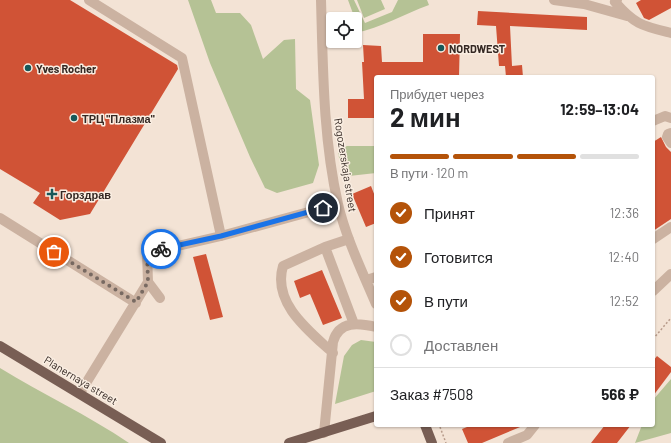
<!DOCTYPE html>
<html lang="ru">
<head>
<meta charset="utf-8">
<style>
  body { margin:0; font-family:Barlow,sans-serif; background:#f2f2f2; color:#202124; height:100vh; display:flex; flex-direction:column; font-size:15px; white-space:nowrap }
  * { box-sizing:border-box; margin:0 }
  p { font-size:13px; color:#757577 }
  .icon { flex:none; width:22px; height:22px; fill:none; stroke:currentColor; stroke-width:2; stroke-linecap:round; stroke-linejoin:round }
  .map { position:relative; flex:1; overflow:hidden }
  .details { position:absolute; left:374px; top:75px; width:281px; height:352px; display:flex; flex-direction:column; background:#fff; border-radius:4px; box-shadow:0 1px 3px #0004 }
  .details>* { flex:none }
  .fabs { position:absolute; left:326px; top:12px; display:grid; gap:8px }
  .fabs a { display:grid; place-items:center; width:36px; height:36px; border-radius:4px; background:#fff; box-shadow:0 1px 3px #0004; font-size:20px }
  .pin { position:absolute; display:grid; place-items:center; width:34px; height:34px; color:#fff; margin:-17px; border:2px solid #fff; border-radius:50%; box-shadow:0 1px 4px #0007 }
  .courier { position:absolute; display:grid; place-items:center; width:40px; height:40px; margin:-20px; border:3px solid #1a73e8; border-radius:50%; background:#fff; color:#222; box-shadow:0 1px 5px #0007 }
  .summary em { font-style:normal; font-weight:700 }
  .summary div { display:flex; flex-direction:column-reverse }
  .summary { display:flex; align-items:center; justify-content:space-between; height:68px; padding:0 16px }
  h1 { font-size:26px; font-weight:700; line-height:30px }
  .bar { display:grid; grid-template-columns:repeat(4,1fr); gap:6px 4px; align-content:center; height:48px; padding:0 16px }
  .bar i { height:5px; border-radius:3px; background:#e0e0e0 }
  .bar .selected { background:#b45309 }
  .bar p { grid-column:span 4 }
  .line { display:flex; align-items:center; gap:10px; padding:0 16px; border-top:1px solid #e0e0e0 }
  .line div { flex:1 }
  ol { padding:0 16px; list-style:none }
  li { display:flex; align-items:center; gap:12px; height:44px }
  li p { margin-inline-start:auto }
  li .icon { padding:4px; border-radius:50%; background:#b45309; color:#fff; stroke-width:4 }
  li:last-child { color:#757577 }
  li i { width:22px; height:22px; border:2px solid #e0e0e0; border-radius:50% }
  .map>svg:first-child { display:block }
</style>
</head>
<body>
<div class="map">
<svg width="671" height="443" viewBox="0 0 671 443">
  <rect width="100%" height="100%" fill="#f3e3d5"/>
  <path fill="#b5c295" d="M 188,0 L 211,0 L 216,13 L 240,13 L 251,25 L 263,59 L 284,40 L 295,39 L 296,89 L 310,100 L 319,165 L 313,183 L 277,193 L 265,188 L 250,157 L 210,63 Z
    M 348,0 L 354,0 L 365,23 L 392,12 L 398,0 L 427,0 L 429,5 C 404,14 381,28 355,33 L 355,19 Z
    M 357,0 L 381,0 L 385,9 L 364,18 Z
    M 347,146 L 376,146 L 376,173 L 349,176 L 344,173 L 338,154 L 340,149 Z
    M 361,340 L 376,342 L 376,391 L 335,404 L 344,356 L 352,345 Z
    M 0,368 C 42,394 88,415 129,443 L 0,443 Z
    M 671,379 L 671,433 L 635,443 L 642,425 L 653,425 L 653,400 Z"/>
  <path fill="#d05336" d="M 0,0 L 70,0 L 177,65 L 178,69 L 90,214 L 60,220 L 33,203 L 40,193 L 0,169 Z
    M 641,0 L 671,0 L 671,8 L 649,20 L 644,18 L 636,3 Z
    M 478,11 L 587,17 L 587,30 L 510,26 L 512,66 L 522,65 L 523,77 L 506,77 L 505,66 L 499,66 L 496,26 L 477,25 Z
    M 423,34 L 460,34 L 459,77 L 376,77 L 376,118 L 348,118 L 348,99 L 364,99 L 362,62 L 364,62 L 363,45 L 381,46 L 382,62 L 423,62 Z
    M 661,137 L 666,147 L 671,152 L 671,219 L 653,231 L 653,142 Z
    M 371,186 L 376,199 L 376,223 L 366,227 L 352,194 Z
    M 206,254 L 223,317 L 210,320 L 193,257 Z
    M 322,270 L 342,318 L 323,325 L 310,294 L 300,298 L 294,281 Z
    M 657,356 L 671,367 L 671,372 L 653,396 L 653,361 Z
    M 472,425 L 525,425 L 482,443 L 468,443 L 462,429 Z
    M 605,425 L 631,425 L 617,443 L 591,443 Z"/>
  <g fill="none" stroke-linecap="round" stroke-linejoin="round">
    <path stroke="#b79b8b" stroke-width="1.5" stroke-dasharray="2 2" stroke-linecap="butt" d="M 653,339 L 671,318
      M 440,427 L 446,443"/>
    <path stroke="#cbb2a1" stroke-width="10" d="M 89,0 L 182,58 L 221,236
      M 321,0 C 323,68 323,138 338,204 C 346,238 362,271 376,304
      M 554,0 L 584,4 L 627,16
      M 617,0 L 615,2 C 635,25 643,26 671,33
      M 653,121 L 665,116 L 671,118
      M 671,133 L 668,134 L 667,137 L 671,143
      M 0,218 L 136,303
      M 653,239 L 671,227
      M 325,247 L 349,239
      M 366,280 L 376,277
      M 148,282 L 160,298
      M 653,291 L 671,274
      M 333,353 C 309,331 272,303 283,266 L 325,247 L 354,324
      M 80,393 L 148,282 L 147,253 L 221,236 L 338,204
      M 324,433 L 333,342 C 339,320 359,323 376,327
      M 508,443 L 527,435 L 535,425"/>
    <path stroke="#785e54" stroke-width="10" d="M 0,346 L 161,443
      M 425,425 L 432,443
      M 289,443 L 376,416"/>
  </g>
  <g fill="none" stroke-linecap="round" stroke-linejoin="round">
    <path stroke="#786a62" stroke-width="4" stroke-dasharray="0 7.2" d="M 54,252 L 136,302 L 148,282 L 147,252 L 161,249"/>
    <path stroke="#1a73e8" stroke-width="5" d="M 161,249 L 221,236 L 323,208"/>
  </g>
  <g fill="#175859" stroke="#faeee2" stroke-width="1.5">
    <circle cx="441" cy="48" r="4"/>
    <circle cx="28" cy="68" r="4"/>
    <circle cx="74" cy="118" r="4"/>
    <path d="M50 188h4v4h4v4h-4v4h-4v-4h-4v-4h4z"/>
  </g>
  <g text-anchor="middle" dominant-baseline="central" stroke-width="3" stroke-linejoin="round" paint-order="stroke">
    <g font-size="11" font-weight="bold" fill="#352924" stroke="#faeee2" text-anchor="start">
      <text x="449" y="48">NORDWEST</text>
      <text x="36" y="68">Yves Rocher</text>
      <text x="82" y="118">ТРЦ "Плазма"</text>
      <text x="60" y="194">Горздрав</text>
    </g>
    <g font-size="11" fill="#352924" stroke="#faeee2">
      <text transform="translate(346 165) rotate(81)">Rogozerskaja street</text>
      <text transform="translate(81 380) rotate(31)">Planernaya street</text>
    </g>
  </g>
</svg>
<div class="fabs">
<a><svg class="icon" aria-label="locate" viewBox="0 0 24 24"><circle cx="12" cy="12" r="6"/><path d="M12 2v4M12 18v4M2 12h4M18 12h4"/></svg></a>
</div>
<div class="pin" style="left:54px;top:252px;background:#ea580c"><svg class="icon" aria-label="bag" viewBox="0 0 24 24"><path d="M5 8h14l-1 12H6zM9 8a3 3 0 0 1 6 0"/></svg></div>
<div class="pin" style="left:323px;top:208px;background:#1f2937"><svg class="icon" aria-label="home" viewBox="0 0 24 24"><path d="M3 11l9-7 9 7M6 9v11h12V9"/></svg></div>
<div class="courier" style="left:161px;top:249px"><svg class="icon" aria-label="bike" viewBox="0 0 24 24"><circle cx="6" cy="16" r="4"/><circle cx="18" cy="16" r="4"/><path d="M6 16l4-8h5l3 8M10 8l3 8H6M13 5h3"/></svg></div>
<section class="details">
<div class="summary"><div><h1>2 мин</h1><p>Прибудет через</p></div><em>12:59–13:04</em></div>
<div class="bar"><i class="selected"></i><i class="selected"></i><i class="selected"></i><i></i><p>В пути · 120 m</p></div>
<ol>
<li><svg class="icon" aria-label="check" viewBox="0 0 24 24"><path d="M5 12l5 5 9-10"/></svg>Принят<p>12:36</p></li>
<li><svg class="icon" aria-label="check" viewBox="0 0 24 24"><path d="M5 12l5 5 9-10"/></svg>Готовится<p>12:40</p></li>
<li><svg class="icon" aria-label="check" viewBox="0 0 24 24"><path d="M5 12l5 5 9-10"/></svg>В пути<p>12:52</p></li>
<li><i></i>Доставлен</li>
</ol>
<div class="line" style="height:52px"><div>Заказ #7508</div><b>566 ₽</b></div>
</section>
</div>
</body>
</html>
